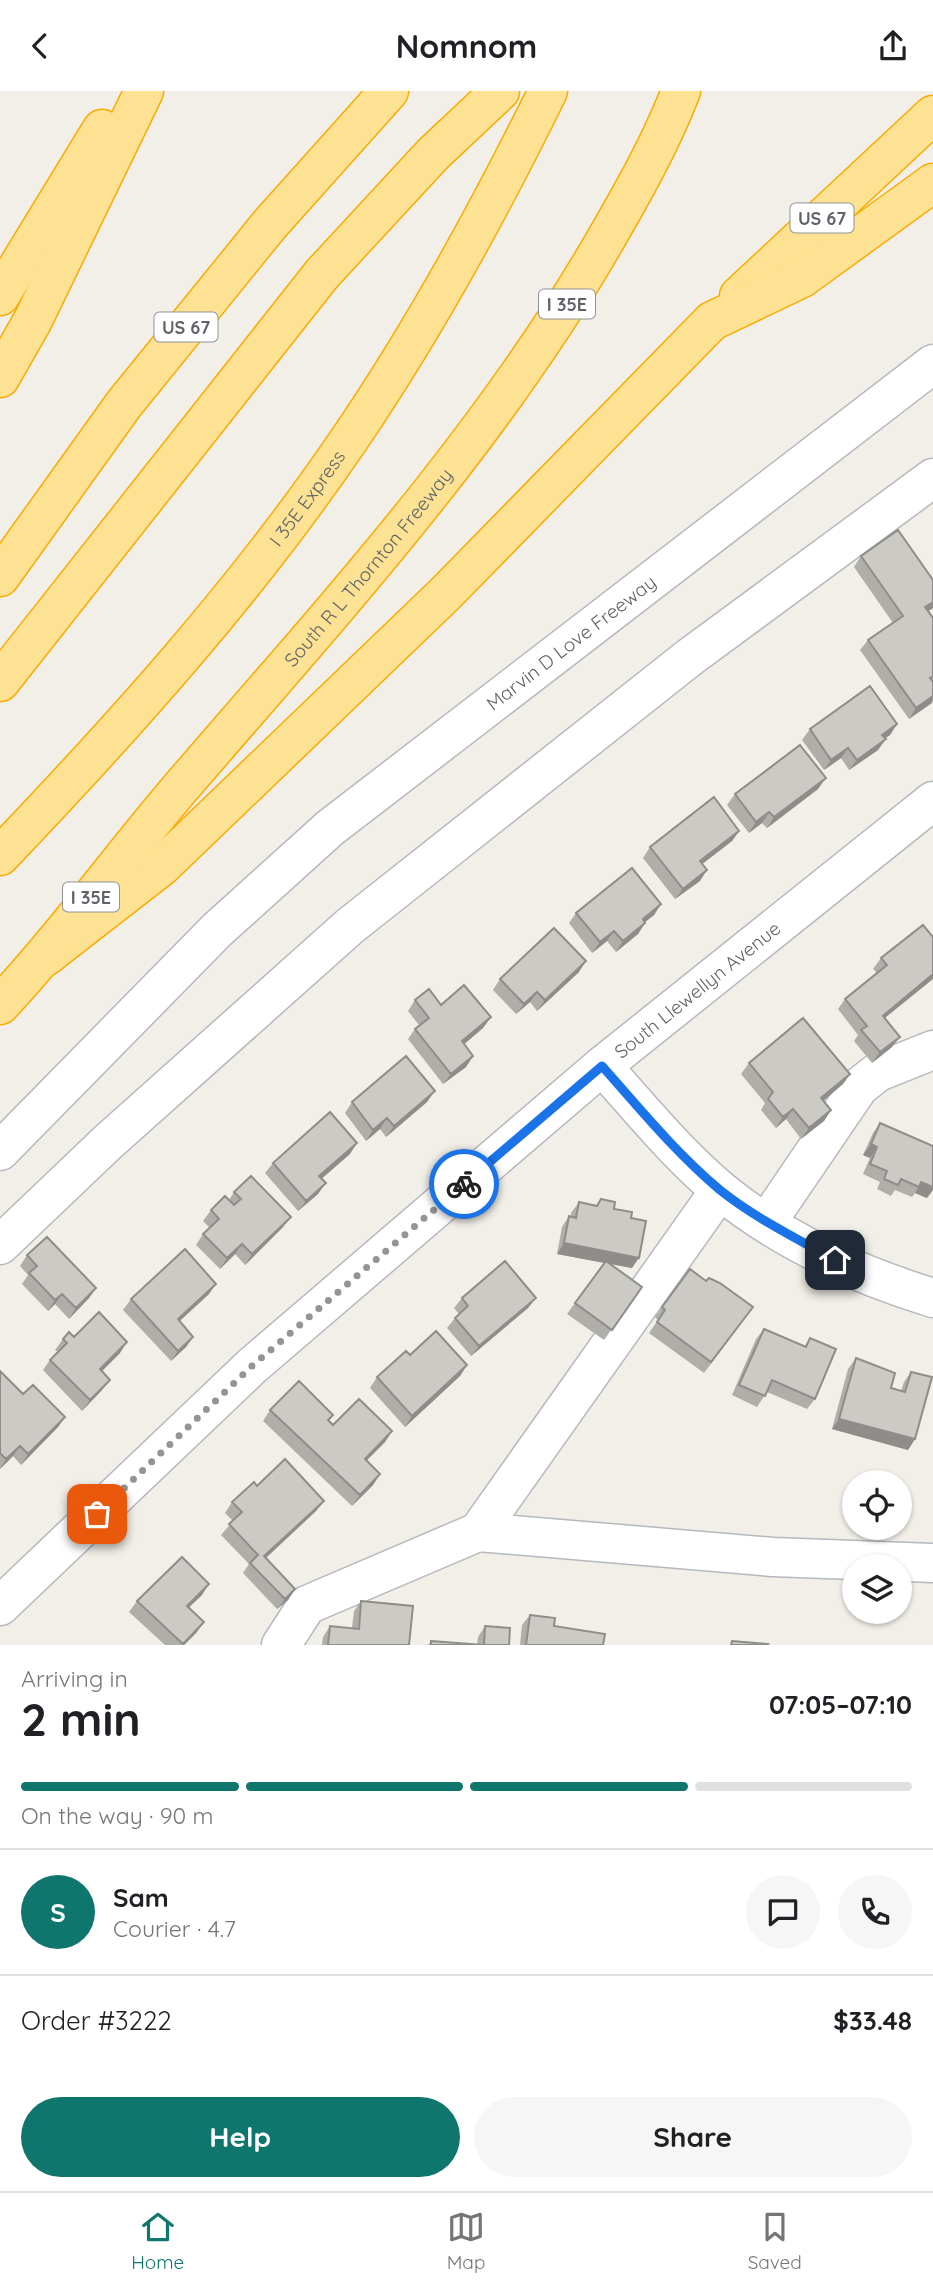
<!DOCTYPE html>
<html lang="en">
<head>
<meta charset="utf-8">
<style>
  body { margin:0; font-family:Quicksand,sans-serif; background:#f6f6f6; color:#202124; height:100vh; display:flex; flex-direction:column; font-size:26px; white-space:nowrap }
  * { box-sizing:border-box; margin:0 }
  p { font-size:23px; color:#757577 }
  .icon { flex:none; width:38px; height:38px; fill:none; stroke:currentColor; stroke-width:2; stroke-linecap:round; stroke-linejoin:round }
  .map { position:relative; height:1554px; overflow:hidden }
  .details { display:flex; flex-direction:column; background:#fff; flex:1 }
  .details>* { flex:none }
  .buttons { position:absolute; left:842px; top:1379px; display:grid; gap:14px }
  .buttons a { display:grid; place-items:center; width:70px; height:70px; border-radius:50%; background:#fff; box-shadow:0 2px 5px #0004; font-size:35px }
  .pin { position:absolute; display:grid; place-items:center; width:60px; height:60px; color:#fff; margin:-30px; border-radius:14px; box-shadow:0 4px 10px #0006 }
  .courier { position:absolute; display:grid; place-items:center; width:70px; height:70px; margin:-35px; border:5px solid #1a73e8; border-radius:50%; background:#fff; color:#222; box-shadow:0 2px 9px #0007 }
  .head em { font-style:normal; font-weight:700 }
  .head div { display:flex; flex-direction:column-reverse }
  .head { display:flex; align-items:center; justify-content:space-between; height:119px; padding:0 21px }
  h1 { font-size:46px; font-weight:700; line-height:52px }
  .bar { display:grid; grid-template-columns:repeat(4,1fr); gap:10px 7px; align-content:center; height:84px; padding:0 21px }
  .bar i { height:9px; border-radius:5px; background:#e0e0e0 }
  .bar .selected { background:#0f766e }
  .bar p { grid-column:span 4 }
  .line { display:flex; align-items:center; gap:18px; padding:0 21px; border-top:2px solid #e0e0e0 }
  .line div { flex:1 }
  .round { display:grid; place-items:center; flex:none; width:74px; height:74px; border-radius:37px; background:#f6f6f6 }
  .action { display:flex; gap:14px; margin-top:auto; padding:14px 21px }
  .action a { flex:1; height:80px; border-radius:42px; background:#0f766e; color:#fff; font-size:28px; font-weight:700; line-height:80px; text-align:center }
  .action a+a { background:#f6f6f6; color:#202124 }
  header { display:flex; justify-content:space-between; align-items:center; height:91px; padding:0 21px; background:#fff; font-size:32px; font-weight:700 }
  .dock { display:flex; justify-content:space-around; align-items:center; height:98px; border-top:2px solid #e0e0e0; background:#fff; font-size:19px; color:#757577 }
  .dock a { display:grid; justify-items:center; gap:4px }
  .dock .selected { color:#0f766e }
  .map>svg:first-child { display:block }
</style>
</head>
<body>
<header><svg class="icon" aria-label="back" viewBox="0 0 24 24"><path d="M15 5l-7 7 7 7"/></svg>Nomnom<svg class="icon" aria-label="share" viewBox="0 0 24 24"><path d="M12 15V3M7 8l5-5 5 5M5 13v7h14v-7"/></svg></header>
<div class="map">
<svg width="933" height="1554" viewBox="0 0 933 1554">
  <rect width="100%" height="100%" fill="#f1efe8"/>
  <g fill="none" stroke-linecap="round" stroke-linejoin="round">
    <g stroke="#b5b8bc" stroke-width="41">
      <g id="minor">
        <path d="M 602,975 C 640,1017 676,1062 720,1099 C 781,1149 858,1184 933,1207"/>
        <path id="s1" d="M 0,1060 L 217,839 L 330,737 L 933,273"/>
        <path d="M 767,1131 L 859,996 L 878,981 L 933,959"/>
        <path d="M 0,1154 L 108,1051 L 350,835 L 690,566 L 933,387"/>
        <path d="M 478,1441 L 773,1466 L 933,1472"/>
        <path id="s2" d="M 0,1515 L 252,1275 L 602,975 L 933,710"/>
        <path d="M 281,1554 L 307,1514 L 478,1441 L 720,1099"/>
      </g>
    </g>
    <g stroke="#f9ab00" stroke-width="41">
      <g id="highway">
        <path d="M 0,205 L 102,38"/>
        <path d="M 739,205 L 933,24"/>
        <path d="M 0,287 L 33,229 L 144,0"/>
        <path d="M 0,486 L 124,313 L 270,133 L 389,0"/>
        <path d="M 0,591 L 322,183 L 433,63 L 500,0"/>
        <path id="s3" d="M 0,765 C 124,635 245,501 346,353 C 423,241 488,122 548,0"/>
        <path d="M 45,866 L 162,775 L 446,502 L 712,230 L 802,187 L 933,92"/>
        <path id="s4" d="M 0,914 C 69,840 128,756 195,680 C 340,512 491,346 603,153 C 633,101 659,56 681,0"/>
      </g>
    </g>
    <use href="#minor" stroke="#fff" stroke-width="38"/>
    <use href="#highway" stroke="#fde293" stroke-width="38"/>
  </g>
  <path fill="#afaea9" d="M 861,465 L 933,517 L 928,520 L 933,527 L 933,610 L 909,628 L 860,559 L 868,549 L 893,532 L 854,476 Z
    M 897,633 L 890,644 L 885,647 L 878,659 L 849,679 L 841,667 L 824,679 L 802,649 L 810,638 Z
    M 818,698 L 767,737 L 762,732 L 749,742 L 727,714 L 735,703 Z
    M 739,740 L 732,750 L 702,773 L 700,790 L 675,808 L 643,767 L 650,756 Z
    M 661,813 L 654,824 L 645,831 L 645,832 L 638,843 L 616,861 L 607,850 L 592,862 L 569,832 L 576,822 Z
    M 923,834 L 885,927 L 892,956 L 872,972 L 854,950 L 858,944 L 838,918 L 845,908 L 877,882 L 873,878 L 881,867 Z
    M 579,881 L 537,920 L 530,911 L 516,923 L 493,899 L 500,888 Z
    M 415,909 L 441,914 L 491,926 L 483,937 L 464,953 L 473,965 L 466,976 L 443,993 L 408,948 L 415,938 L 419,934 L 408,920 Z
    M 749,972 L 850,983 L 843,993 L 823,1009 L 831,1019 L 824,1030 L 801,1048 L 786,1028 L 776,1037 L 761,1019 L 765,1012 L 741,983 Z
    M 352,1011 L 427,1011 L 386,1046 L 380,1038 L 366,1050 L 345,1022 Z
    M 880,1032 L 927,1107 L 915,1102 L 912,1106 L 895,1099 L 891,1105 L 877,1098 L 880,1091 L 863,1083 L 870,1067 L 863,1064 L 873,1042 Z
    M 350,1063 L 321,1088 L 318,1103 L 298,1120 L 265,1082 L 273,1072 Z
    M 234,1101 L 283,1136 L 245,1174 L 235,1163 L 220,1178 L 196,1154 L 203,1143 L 210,1137 L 203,1130 L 211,1119 L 229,1109 Z
    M 601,1108 L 614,1118 L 631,1127 L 632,1177 L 610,1173 L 642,1196 L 604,1249 L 567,1223 L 604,1172 L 557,1163 L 562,1136 L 569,1125 L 571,1125 L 571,1122 L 579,1111 L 596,1115 Z
    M 27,1164 L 96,1197 L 89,1207 L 69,1228 L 55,1213 L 48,1220 L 22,1193 L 28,1184 L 20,1175 Z
    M 690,1178 L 745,1227 L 704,1282 L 649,1242 L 658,1229 L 655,1226 Z
    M 209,1203 L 179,1230 L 193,1246 L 186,1256 L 171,1270 L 123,1219 L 131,1208 Z
    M 462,1207 L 528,1217 L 471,1265 L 447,1237 L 455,1227 L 459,1223 L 454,1217 Z
    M 764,1238 L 804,1256 L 810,1247 L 815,1308 L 807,1318 L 767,1301 L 757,1316 L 732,1304 L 756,1248 Z
    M 74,1246 L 120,1262 L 102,1280 L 102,1299 L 82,1320 L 43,1279 L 50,1269 L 58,1261 L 55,1259 L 63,1248 Z
    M 410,1264 L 467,1274 L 460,1285 L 405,1336 L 370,1297 L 377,1286 Z
    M 856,1267 L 891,1297 L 901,1300 L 904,1291 L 911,1281 L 915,1348 L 908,1359 L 832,1338 L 848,1278 Z
    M 0,1280 L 23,1303 L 65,1326 L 58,1336 L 21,1374 L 13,1365 L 0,1378 Z
    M 270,1319 L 333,1324 L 329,1330 L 333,1334 L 392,1340 L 385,1351 L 367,1369 L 380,1383 L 373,1394 L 352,1415 L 263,1330 Z
    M 257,1395 L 324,1410 L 316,1420 L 266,1467 L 295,1498 L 288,1509 L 277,1518 L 243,1482 L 249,1473 L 221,1444 L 233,1430 L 225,1422 L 232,1411 Z
    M 202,1504 L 189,1516 L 204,1531 L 196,1542 L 184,1554 L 165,1554 L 129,1521 L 137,1510 Z
    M 361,1510 L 409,1554 L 322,1554 L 323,1546 L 330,1535 L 352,1537 L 354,1520 Z
    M 530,1524 L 554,1535 L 603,1554 L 520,1554 L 522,1534 Z
    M 485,1535 L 509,1554 L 428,1554 L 431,1550 L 477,1554 L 478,1546 Z"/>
  <path fill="#8f8d8a" d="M 933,511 L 933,517 L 918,527 L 925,516 Z
    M 933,605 L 932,612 L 909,628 L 916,617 Z
    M 897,633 L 890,644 L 875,654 L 882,644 Z
    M 886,648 L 878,659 L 849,679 L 857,669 Z
    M 848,657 L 841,667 L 824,679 L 831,669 Z
    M 826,687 L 818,698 L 767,737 L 774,726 Z
    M 769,721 L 762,732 L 749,742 L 756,731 Z
    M 739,740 L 732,750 L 692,781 L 700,770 Z
    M 707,779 L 700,790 L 675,808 L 683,798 Z
    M 661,813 L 654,824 L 635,839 L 643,828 Z
    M 645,832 L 638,843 L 616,861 L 623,850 Z
    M 614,840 L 607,850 L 592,862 L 600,851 Z
    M 586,870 L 579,881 L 537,920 L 545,909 Z
    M 933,883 L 933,888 L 875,935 L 883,925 Z
    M 537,901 L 530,911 L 516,923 L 524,913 Z
    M 491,926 L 483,937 L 455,961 L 462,950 Z
    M 900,946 L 892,956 L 872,972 L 880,961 Z
    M 473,965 L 466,976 L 443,993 L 451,983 Z
    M 850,983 L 843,993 L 814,1018 L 821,1007 Z
    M 435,1000 L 427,1011 L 386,1046 L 394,1035 Z
    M 793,1018 L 786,1028 L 776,1037 L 783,1026 Z
    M 831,1019 L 824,1030 L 801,1048 L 809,1037 Z
    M 387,1027 L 380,1038 L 366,1050 L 373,1039 Z
    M 357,1052 L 350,1063 L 312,1096 L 319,1085 Z
    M 871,1053 L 877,1056 L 870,1067 L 863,1064 Z
    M 921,1091 L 933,1096 L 933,1099 L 927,1107 L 915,1102 Z
    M 326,1092 L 318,1103 L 298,1120 L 306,1110 Z
    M 291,1126 L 283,1136 L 245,1174 L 252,1163 Z
    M 564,1152 L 639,1167 L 632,1177 L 557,1163 Z
    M 242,1153 L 235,1163 L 220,1178 L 227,1167 Z
    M 216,1193 L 209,1203 L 170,1239 L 178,1228 Z
    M 96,1197 L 89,1207 L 69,1228 L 76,1217 Z
    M 62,1203 L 55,1213 L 48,1220 L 55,1209 Z
    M 536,1207 L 528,1217 L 471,1265 L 479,1255 Z
    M 193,1246 L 186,1256 L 171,1270 L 178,1260 Z
    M 127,1251 L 120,1262 L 93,1289 L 100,1278 Z
    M 467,1274 L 460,1285 L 405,1336 L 412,1325 Z
    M 110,1289 L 102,1299 L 82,1320 L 90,1309 Z
    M 65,1326 L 58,1336 L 21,1374 L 28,1363 Z
    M 839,1328 L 915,1348 L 908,1359 L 832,1338 Z
    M 392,1340 L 385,1351 L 358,1378 L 365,1368 Z
    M 20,1355 L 13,1365 L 0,1378 L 6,1368 Z
    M 380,1383 L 373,1394 L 352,1415 L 360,1404 Z
    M 324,1410 L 316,1420 L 257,1475 L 264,1465 Z
    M 209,1493 L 202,1504 L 180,1525 L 187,1515 Z
    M 295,1498 L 288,1509 L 277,1518 L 285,1508 Z
    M 204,1531 L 196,1542 L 184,1554 L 182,1554 Z"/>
  <path fill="#cccac5" stroke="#8f8d8a" stroke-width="2" d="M 898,439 L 933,489 L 933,511 L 925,516 L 933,527 L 933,585 L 930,587 L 933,591 L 933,605 L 916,617 L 868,549 L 903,525 L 861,465 Z
    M 870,595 L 897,633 L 882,644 L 886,648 L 857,669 L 848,657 L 831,669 L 810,638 Z
    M 800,654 L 826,687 L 774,726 L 769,721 L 756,731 L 735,703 Z
    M 714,706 L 739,740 L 700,770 L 707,779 L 683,798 L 650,756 Z
    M 632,777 L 661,813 L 643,828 L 645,832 L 623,850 L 614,840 L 600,851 L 576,822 Z
    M 923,834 L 933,846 L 933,883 L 883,925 L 900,946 L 880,961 L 861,939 L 867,935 L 845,908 L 887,874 L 881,867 Z
    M 554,837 L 586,870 L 545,909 L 537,901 L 524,913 L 500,888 Z
    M 464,894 L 491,926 L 462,950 L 473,965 L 451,983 L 415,938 L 429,927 L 415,909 L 429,898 L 441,914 Z
    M 803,927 L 850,983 L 821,1007 L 831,1019 L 809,1037 L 793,1018 L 783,1026 L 768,1008 L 773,1001 L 749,972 Z
    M 406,965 L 435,1000 L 394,1035 L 387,1027 L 373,1039 L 352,1011 Z
    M 330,1021 L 357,1052 L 319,1085 L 326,1092 L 306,1110 L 273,1072 Z
    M 880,1032 L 933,1055 L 933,1096 L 921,1091 L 919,1096 L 901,1088 L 898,1094 L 884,1088 L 887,1080 L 870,1073 L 877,1056 L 871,1053 Z
    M 251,1085 L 291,1126 L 252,1163 L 242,1153 L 227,1167 L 203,1143 L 219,1128 L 211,1119 L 225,1105 L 234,1114 L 241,1108 L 234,1101 Z
    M 601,1108 L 615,1111 L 614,1118 L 632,1121 L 631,1127 L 646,1130 L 639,1167 L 564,1152 L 569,1125 L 576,1127 L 579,1111 L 597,1115 Z
    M 47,1146 L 96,1197 L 76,1217 L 62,1203 L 55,1209 L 29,1182 L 37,1175 L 27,1164 Z
    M 185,1158 L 216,1193 L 178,1228 L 193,1246 L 178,1260 L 131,1208 Z
    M 505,1170 L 536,1207 L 479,1255 L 455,1227 L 468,1215 L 462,1207 Z
    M 606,1170 L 642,1196 L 612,1239 L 575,1212 Z
    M 690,1178 L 706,1190 L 709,1187 L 720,1192 L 753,1216 L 711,1271 L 657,1231 L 665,1219 L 662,1216 Z
    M 99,1221 L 127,1251 L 100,1278 L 110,1289 L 90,1309 L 50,1269 L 67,1252 L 63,1248 L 69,1241 L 74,1246 Z
    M 764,1238 L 806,1256 L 810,1247 L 836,1258 L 815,1308 L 772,1289 L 765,1305 L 739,1294 Z
    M 436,1240 L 467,1274 L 412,1325 L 377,1286 L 406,1260 L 410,1264 Z
    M 856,1267 L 895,1282 L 891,1297 L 905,1301 L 911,1281 L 932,1286 L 915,1348 L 839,1328 Z
    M 0,1280 L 23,1303 L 33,1294 L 65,1326 L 28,1363 L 20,1355 L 6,1368 L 0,1362 Z
    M 299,1290 L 333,1324 L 328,1329 L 333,1334 L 359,1308 L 392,1340 L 365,1368 L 380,1383 L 360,1404 L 270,1319 Z
    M 285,1368 L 324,1410 L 264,1465 L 295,1498 L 285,1508 L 250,1472 L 258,1464 L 229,1433 L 242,1421 L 232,1411 L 254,1391 L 257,1395 Z
    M 182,1466 L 209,1493 L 187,1515 L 204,1531 L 183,1553 L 137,1510 Z
    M 361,1510 L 413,1515 L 409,1554 L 328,1554 L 330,1535 L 359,1538 Z
    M 530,1524 L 555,1527 L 554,1535 L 605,1543 L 603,1554 L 526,1554 Z
    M 485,1535 L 510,1537 L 509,1554 L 484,1554 Z
    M 431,1550 L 483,1554 L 431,1554 Z
    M 732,1550 L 768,1553 L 767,1554 L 731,1554 Z"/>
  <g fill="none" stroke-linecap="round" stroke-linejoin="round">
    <path stroke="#929495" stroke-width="7" stroke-dasharray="0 12.6" d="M 97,1423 L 252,1275 L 464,1093"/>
    <path stroke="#1a73e8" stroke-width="9" d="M 464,1093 L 602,975 C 639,1017 677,1063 720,1099 C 755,1127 796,1147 835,1169"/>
  </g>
  <g text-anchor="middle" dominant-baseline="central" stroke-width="6" stroke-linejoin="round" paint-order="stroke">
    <g fill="#fff" stroke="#8f9295" stroke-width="2">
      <rect x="790.5" y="112.5" width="63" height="29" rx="5"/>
      <rect x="539" y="198.5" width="56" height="29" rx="5"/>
      <rect x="154.5" y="221.5" width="63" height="29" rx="5"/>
      <rect x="63" y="791.5" width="56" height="29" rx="5"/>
    </g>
    <g font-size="18" font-weight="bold" fill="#5f6368">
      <text x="822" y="127">US 67</text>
      <text x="567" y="213">I 35E</text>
      <text x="186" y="236">US 67</text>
      <text x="91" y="806">I 35E</text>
    </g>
    <g font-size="19" fill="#5f6368" stroke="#fff">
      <text stroke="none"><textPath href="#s3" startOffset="472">I 35E Express</textPath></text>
      <text stroke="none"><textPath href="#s4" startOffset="572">South R L Thornton Freeway</textPath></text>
      <text stroke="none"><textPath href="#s1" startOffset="766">Marvin D Love Freeway</textPath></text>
      <text stroke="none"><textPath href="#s2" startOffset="931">South Llewellyn Avenue</textPath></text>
    </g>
  </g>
</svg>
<div class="buttons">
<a><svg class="icon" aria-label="locate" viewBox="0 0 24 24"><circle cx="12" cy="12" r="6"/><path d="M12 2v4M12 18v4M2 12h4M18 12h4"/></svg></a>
<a><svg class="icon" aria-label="layers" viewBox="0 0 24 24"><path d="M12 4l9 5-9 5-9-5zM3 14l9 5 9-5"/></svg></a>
</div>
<div class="pin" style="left:97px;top:1423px;background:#ea580c"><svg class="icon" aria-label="bag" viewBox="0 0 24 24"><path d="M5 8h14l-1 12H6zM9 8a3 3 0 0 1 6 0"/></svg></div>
<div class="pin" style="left:835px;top:1169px;background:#1f2937"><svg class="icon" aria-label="home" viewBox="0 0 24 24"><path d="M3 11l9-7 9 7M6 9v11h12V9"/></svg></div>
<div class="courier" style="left:464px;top:1093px"><svg class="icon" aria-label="bike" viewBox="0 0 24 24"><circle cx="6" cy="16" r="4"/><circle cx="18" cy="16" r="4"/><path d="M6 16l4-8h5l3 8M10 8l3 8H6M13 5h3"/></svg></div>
</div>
<section class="details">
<div class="head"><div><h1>2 min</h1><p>Arriving in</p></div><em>07:05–07:10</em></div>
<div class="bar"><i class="selected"></i><i class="selected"></i><i class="selected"></i><i></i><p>On the way · 90 m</p></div>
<div class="line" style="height:126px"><b class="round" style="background:#0f766e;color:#fff">S</b><div><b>Sam</b><p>Courier · 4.7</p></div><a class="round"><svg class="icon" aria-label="chat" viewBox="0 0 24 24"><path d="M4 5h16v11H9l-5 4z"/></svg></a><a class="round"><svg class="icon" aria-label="phone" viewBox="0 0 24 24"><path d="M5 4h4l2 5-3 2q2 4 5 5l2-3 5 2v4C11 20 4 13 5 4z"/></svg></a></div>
<div class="line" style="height:91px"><div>Order #3222</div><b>$33.48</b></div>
<div class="action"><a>Help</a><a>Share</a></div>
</section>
<nav class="dock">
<a class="selected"><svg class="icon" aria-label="home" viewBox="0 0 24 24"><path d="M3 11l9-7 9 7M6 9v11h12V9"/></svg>Home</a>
<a><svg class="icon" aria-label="map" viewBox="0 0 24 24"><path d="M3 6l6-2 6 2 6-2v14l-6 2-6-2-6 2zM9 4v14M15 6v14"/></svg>Map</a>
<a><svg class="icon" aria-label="saved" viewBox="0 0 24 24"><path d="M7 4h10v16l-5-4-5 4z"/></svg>Saved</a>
</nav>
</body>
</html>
